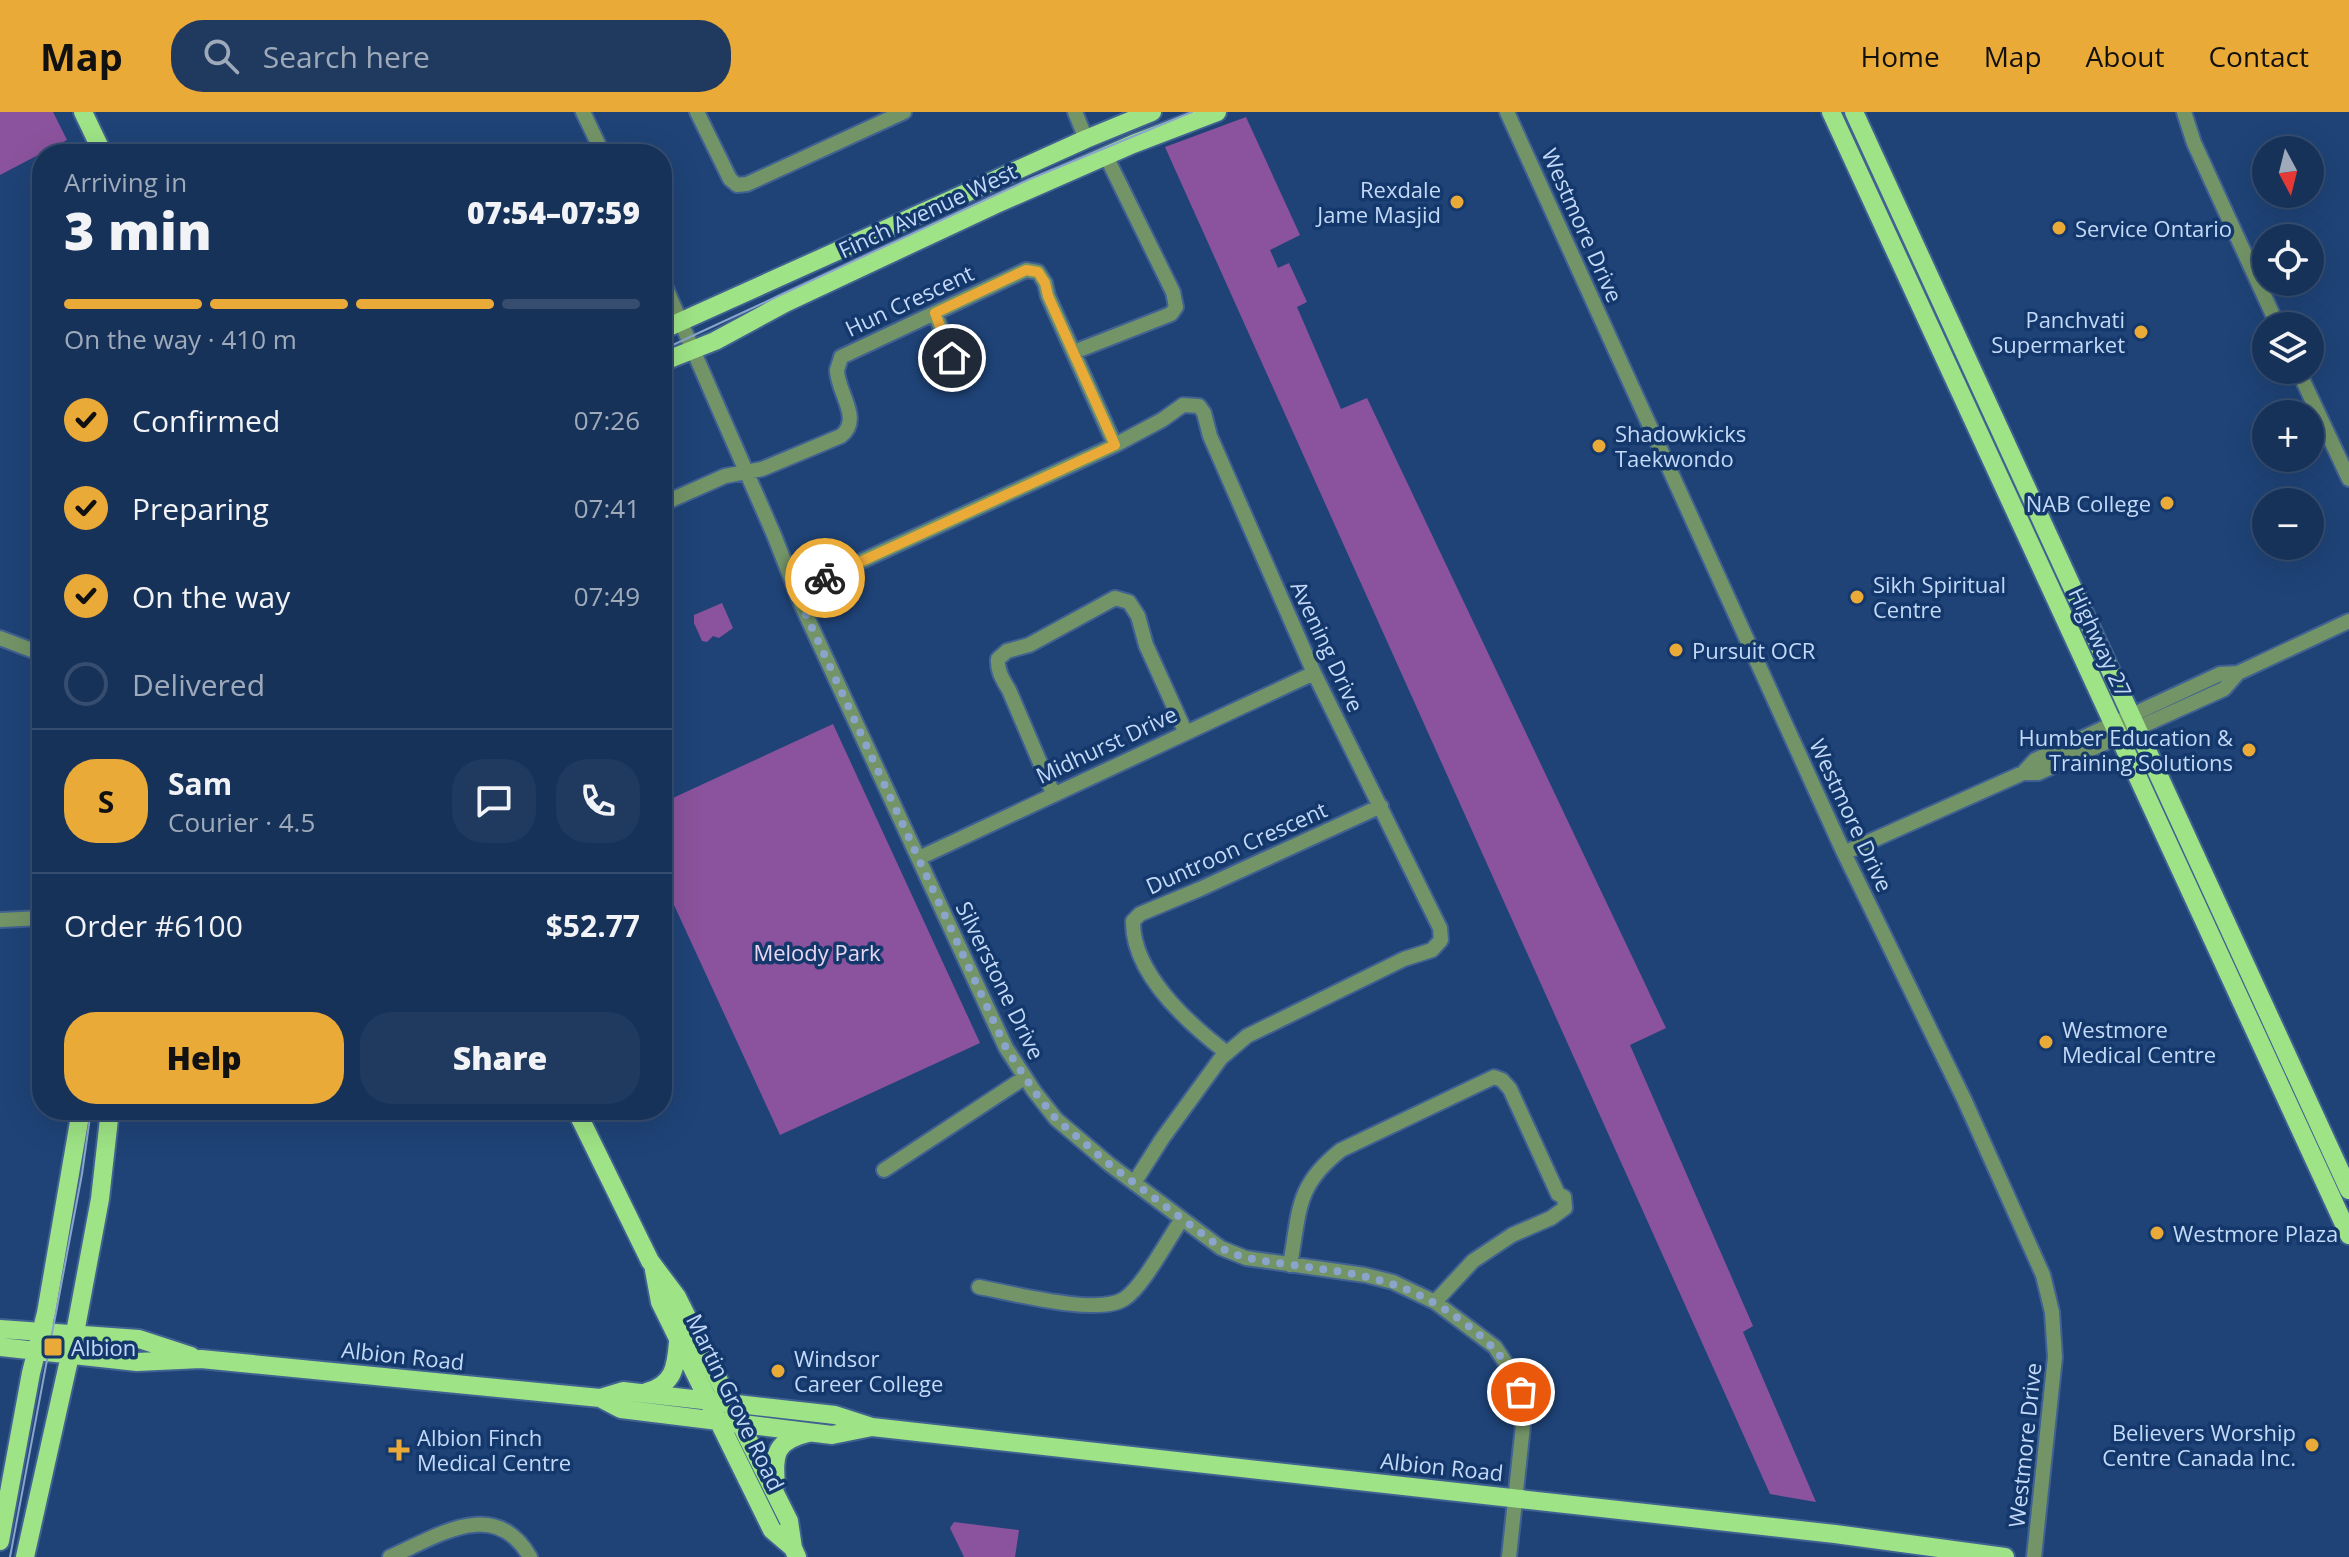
<!DOCTYPE html>
<html lang="en">
<head>
<meta charset="utf-8">
<style>
  body { margin:0; font-family:"Open Sans",sans-serif; background:#203a5f; color:#f1f3f6; height:100vh; display:flex; flex-direction:column; font-size:30px; white-space:nowrap }
  * { box-sizing:border-box; margin:0 }
  p { font-size:26px; color:#9eaaba }
  .icon { flex:none; width:44px; height:44px; fill:none; stroke:currentColor; stroke-width:2; stroke-linecap:round; stroke-linejoin:round }
  .map { position:relative; flex:1; overflow:hidden }
  .panel { position:absolute; left:32px; top:32px; width:640px; height:976px; display:flex; flex-direction:column; background:#173259; border-radius:32px; box-shadow:0 8px 32px #0002,0 0 0 2px #364d6f }
  .panel>* { flex:none }
  .needle { width:52px; rotate:173deg }
  .tools { position:absolute; left:2252px; top:24px; display:grid; gap:16px }
  .tools a { display:grid; place-items:center; width:72px; height:72px; border-radius:50%; background:#173259; box-shadow:0 8px 32px #0002,0 0 0 2px #364d6f; font-size:40px }
  .pin { position:absolute; display:grid; place-items:center; width:68px; height:68px; color:#fff; margin:-34px; border:4px solid #fff; border-radius:50%; box-shadow:0 2px 8px #0007 }
  .courier { position:absolute; display:grid; place-items:center; width:80px; height:80px; margin:-40px; border:6px solid #eaaa38; border-radius:50%; background:#fff; color:#222; box-shadow:0 2px 10px #0007 }
  .overview em { font-style:normal; font-weight:800 }
  .overview div { display:flex; flex-direction:column-reverse }
  .overview { display:flex; align-items:center; justify-content:space-between; height:136px; padding:0 32px }
  h1 { font-size:52px; font-weight:800; line-height:60px }
  .bar { display:grid; grid-template-columns:repeat(4,1fr); gap:12px 8px; align-content:center; height:96px; padding:0 32px }
  .bar i { height:10px; border-radius:6px; background:#364d6f }
  .bar .current { background:#eaaa38 }
  .bar p { grid-column:span 4 }
  .line { display:flex; align-items:center; gap:20px; padding:0 32px; border-top:2px solid #364d6f }
  .line div { flex:1 }
  .round { display:grid; place-items:center; flex:none; width:84px; height:84px; border-radius:32px; background:#203a5f }
  ol { padding:0 32px; list-style:none }
  li { display:flex; align-items:center; gap:24px; height:88px }
  li p { margin-inline-start:auto }
  li .icon { padding:8px; border-radius:50%; background:#eaaa38; color:#111; stroke-width:4 }
  li:last-child { color:#9eaaba }
  li i { width:44px; height:44px; border:4px solid #364d6f; border-radius:50% }
  .action { display:flex; gap:16px; margin-top:auto; padding:16px 32px }
  .action a { flex:1; height:92px; border-radius:32px; background:#eaaa38; color:#111; font-size:32px; font-weight:800; line-height:92px; text-align:center }
  .action a+a { background:#203a5f; color:#f1f3f6 }
  header { display:flex; align-items:center; gap:48px; box-sizing:border-box; height:112px; padding:0 40px; background:#eaaa38; color:#111 }
  header strong { font-size:38px }
  nav { display:flex; gap:44px; margin-inline-start:auto; font-size:28px }
  .search { width:560px; height:72px; background:#203a5f; display:flex; align-items:center; gap:20px; box-sizing:border-box; padding:0 28px; border-radius:32px; color:#9eaaba; font-size:30px }
  .map>svg:first-child { display:block }
</style>
</head>
<body>
<header>
<strong>Map</strong>
<div class="search"><svg class="icon" aria-label="search" viewBox="0 0 24 24"><circle cx="10" cy="10" r="6"/><path d="M15 15l6 6"/></svg>Search here</div>
<nav><a>Home</a><a>Map</a><a>About</a><a>Contact</a></nav>
</header>
<div class="map">
<svg width="2349" height="1445" viewBox="0 0 2349 1445">
  <rect width="100%" height="100%" fill="#1f4377"/>
  <path fill="#8b539d" d="M 0,0 L 53,0 L 67,28 L 0,63 Z
    M 1246,5 L 1300,123 L 1270,138 L 1278,156 L 1289,151 L 1307,190 L 1297,195 L 1341,297 L 1367,286 L 1666,916 L 1630,933 L 1753,1214 L 1743,1220 L 1816,1390 L 1770,1382 L 1165,35 Z
    M 722,491 L 733,516 L 719,526 L 713,524 L 707,530 L 702,529 L 694,511 L 694,503 Z
    M 833,612 L 980,931 L 780,1023 L 662,767 L 662,691 Z
    M 954,1410 L 1019,1418 L 1015,1445 L 964,1445 L 950,1416 Z"/>
  <g fill="none" stroke-linecap="round" stroke-linejoin="round">
    <g stroke="#406191" stroke-width="18">
      <path id="minor" d="M 583,0 L 603,42
        M 697,0 L 730,67 L 737,73 L 747,72 L 904,0
        M 1075,0 L 1086,27
        M 1507,0 L 1844,741 L 1964,987 L 2043,1163 L 2052,1200 L 2055,1245 L 2034,1445
        M 2184,0 L 2194,31 L 2278,214
        M 662,167 L 774,423 L 801,492 L 1006,936 L 1034,979 L 1056,1007 L 1109,1052 L 1221,1136 L 1246,1146 L 1365,1163 L 1393,1170 L 1435,1190 L 1495,1235 L 1515,1265 L 1521,1280 L 1524,1304 L 1509,1445
        M 935,201 L 960,266
        M 1074,240 L 1171,202 L 1176,195 L 1173,180 L 1106,44
        M 2298,258 L 2349,367
        M 662,392 L 725,364 L 762,357 L 841,324 C 863,307 837,280 837,258 C 838,254 840,250 841,245 L 1026,158 L 1038,160 L 1045,171 L 1048,184 L 1115,333
        M 796,479 L 1115,333 L 1162,308 L 1183,293 L 1199,294 L 1204,301 L 1210,324 L 1314,561 L 1440,816 L 1441,828 L 1432,838 L 1404,847 L 1247,924 L 1221,946 L 1162,1027 L 1134,1071
        M 0,526 L 42,542
        M 2023,661 L 2038,661 L 2224,577 L 2238,561
        M 1053,681 L 1009,578 C 1003,568 997,559 998,547 L 1007,539 L 1029,533 L 1115,486 L 1129,490 L 1138,504 L 1146,533 L 1185,619
        M 1844,741 L 2023,661 L 2035,648 L 2220,562 L 2238,561 L 2349,509
        M 919,746 L 1314,561
        M 0,808 L 42,806
        M 1227,941 C 1189,912 1132,861 1133,809 L 1140,802 L 1200,777 L 1381,694
        M 884,1058 L 1024,966
        M 1290,1153 C 1300,1099 1295,1074 1341,1038 L 1494,965 L 1502,968 L 1510,977 L 1558,1082 L 1564,1085 L 1565,1096 L 1551,1106 L 1512,1123 L 1473,1149 L 1435,1190
        M 979,1175 C 1012,1181 1097,1204 1124,1187 C 1143,1175 1168,1127 1182,1107
        M 390,1445 C 438,1424 495,1384 530,1445"/>
    </g>
    <g stroke="#406191" stroke-width="22">
      <path id="major" d="M 83,0 L 103,42
        M 1831,0 L 2349,1123
        M 1854,0 L 2349,1078
        M 662,218 L 1086,27 L 1152,0
        M 662,250 L 715,229 L 785,191 L 994,93 L 1133,32 L 1217,0
        M 576,998 L 650,1149 L 677,1185 L 789,1409 L 793,1436 L 797,1445
        M 654,1158 L 660,1190 L 772,1418 L 793,1436
        M 0,1217 L 139,1227 L 191,1244
        M 0,1235 L 137,1250 L 201,1247 L 600,1286 L 623,1279 L 640,1281 L 835,1303 L 872,1315 L 1835,1422 L 2005,1445
        M 647,1280 C 674,1272 676,1255 678,1230
        M 600,1286 L 621,1297 L 832,1323 L 872,1315
        M 776,1372 C 773,1341 776,1329 808,1321
        M 0,1429 L 31,1261 L 46,1201 L 81,998
        M 25,1445 L 75,1221 L 100,1087 L 110,998"/>
    </g>
    <use href="#minor" stroke="#739467" stroke-width="14"/>
    <use href="#major" stroke="#9ee385" stroke-width="18"/>
    <path stroke="#8aa5cb" stroke-width="2" d="M 662,238 L 1030,67 L 1192,0
      M 10,1445 L 82,1062 L 91,998"/>
  </g>
  <g fill="none" stroke-linecap="round" stroke-linejoin="round">
    <path stroke="#8aa4cb" stroke-width="8" stroke-dasharray="0 14.4" d="M 825,466 L 796,479 L 801,492 L 1006,936 L 1034,979 L 1056,1007 L 1109,1052 L 1221,1136 C 1243,1148 1267,1149 1292,1153 C 1361,1162 1405,1167 1463,1210 C 1490,1230 1509,1249 1521,1280"/>
    <path stroke="#eaaa38" stroke-width="10" d="M 825,466 L 1115,333 L 1048,184 L 1045,171 L 1038,160 L 1026,158 L 935,201 L 952,246"/>
  </g>
  <g fill="#eaaa38" stroke="#14386b" stroke-width="3">
    <circle cx="1457" cy="90" r="8"/>
    <circle cx="2059" cy="116" r="8"/>
    <circle cx="2141" cy="220" r="8"/>
    <circle cx="1599" cy="334" r="8"/>
    <circle cx="2167" cy="391" r="8"/>
    <circle cx="1857" cy="485" r="8"/>
    <circle cx="1676" cy="538" r="8"/>
    <circle cx="2249" cy="638" r="8"/>
    <circle cx="2046" cy="930" r="8"/>
    <circle cx="2157" cy="1121" r="8"/>
    <rect x="43" y="1225" width="20" height="20" rx="4"/>
    <circle cx="778" cy="1259" r="8"/>
    <circle cx="2312" cy="1333" r="8"/>
    <path d="M395 1326h8v8h8v8h-8v8h-8v-8h-8v-8h8z"/>
  </g>
  <g text-anchor="middle" dominant-baseline="central" stroke-width="7" stroke-linejoin="round" paint-order="stroke">
    <g font-size="22" fill="#c3d9f8" stroke="#14386b" text-anchor="start">
      <text x="1441" y="77" text-anchor="end">Rexdale<tspan x="1441" dy="25">Jame Masjid</tspan></text>
      <text x="2075" y="116">Service Ontario</text>
      <text x="2125" y="207" text-anchor="end">Panchvati<tspan x="2125" dy="25">Supermarket</tspan></text>
      <text x="1615" y="321">Shadowkicks<tspan x="1615" dy="25">Taekwondo</tspan></text>
      <text x="2151" y="391" text-anchor="end">NAB College</text>
      <text x="1873" y="472">Sikh Spiritual<tspan x="1873" dy="25">Centre</tspan></text>
      <text x="1692" y="538">Pursuit OCR</text>
      <text x="2233" y="625" text-anchor="end">Humber Education &amp;<tspan x="2233" dy="25">Training Solutions</tspan></text>
      <text x="2062" y="917">Westmore<tspan x="2062" dy="25">Medical Centre</tspan></text>
      <text x="2173" y="1121">Westmore Plaza</text>
      <text x="71" y="1235">Albion</text>
      <text x="794" y="1246">Windsor<tspan x="794" dy="25">Career College</tspan></text>
      <text x="2296" y="1320" text-anchor="end">Believers Worship<tspan x="2296" dy="25">Centre Canada Inc.</tspan></text>
      <text x="417" y="1325">Albion Finch<tspan x="417" dy="25">Medical Centre</tspan></text>
    </g>
    <g font-size="22" fill="#c3d9f8" stroke="#14386b">
      <text transform="translate(927 98) rotate(-25)">Finch Avenue West</text>
      <text transform="translate(1583 113) rotate(66)">Westmore Drive</text>
      <text transform="translate(909 188) rotate(-25)">Hun Crescent</text>
      <text transform="translate(2101 530) rotate(65)">Highway 27</text>
      <text transform="translate(1328 534) rotate(65)">Avening Drive</text>
      <text transform="translate(1106 632) rotate(-25)">Midhurst Drive</text>
      <text transform="translate(1852 703) rotate(65)">Westmore Drive</text>
      <text transform="translate(1236 735) rotate(-24)">Duntroon Crescent</text>
      <text transform="translate(1001 868) rotate(64)">Silverstone Drive</text>
      <text transform="translate(403 1243) rotate(6)">Albion Road</text>
      <text transform="translate(736 1290) rotate(64)">Martin Grove Road</text>
      <text transform="translate(2024 1333) rotate(-84)">Westmore Drive</text>
      <text transform="translate(1442 1354) rotate(6)">Albion Road</text>
    </g>
    <g font-size="22" fill="#ead7f1" stroke="#14386b">
      <text x="817" y="840">Melody Park</text>
    </g>
  </g>
</svg>
<div class="tools">
<a><svg class="needle" viewBox="-14 -14 28 28"><path d="M0-13l5 13h-10z" fill="#e53935"/><path d="M0 13l5-13h-10z" fill="#9eaaba"/></svg></a>
<a><svg class="icon" aria-label="locate" viewBox="0 0 24 24"><circle cx="12" cy="12" r="6"/><path d="M12 2v4M12 18v4M2 12h4M18 12h4"/></svg></a>
<a><svg class="icon" aria-label="layers" viewBox="0 0 24 24"><path d="M12 4l9 5-9 5-9-5zM3 14l9 5 9-5"/></svg></a>
<a>+</a>
<a>−</a>
</div>
<div class="pin" style="left:1521px;top:1280px;background:#ea580c"><svg class="icon" aria-label="bag" viewBox="0 0 24 24"><path d="M5 8h14l-1 12H6zM9 8a3 3 0 0 1 6 0"/></svg></div>
<div class="pin" style="left:952px;top:246px;background:#1f2937"><svg class="icon" aria-label="home" viewBox="0 0 24 24"><path d="M3 11l9-7 9 7M6 9v11h12V9"/></svg></div>
<div class="courier" style="left:825px;top:466px"><svg class="icon" aria-label="bike" viewBox="0 0 24 24"><circle cx="6" cy="16" r="4"/><circle cx="18" cy="16" r="4"/><path d="M6 16l4-8h5l3 8M10 8l3 8H6M13 5h3"/></svg></div>
<section class="panel">
<div class="overview"><div><h1>3 min</h1><p>Arriving in</p></div><em>07:54–07:59</em></div>
<div class="bar"><i class="current"></i><i class="current"></i><i class="current"></i><i></i><p>On the way · 410 m</p></div>
<ol>
<li><svg class="icon" aria-label="check" viewBox="0 0 24 24"><path d="M5 12l5 5 9-10"/></svg>Confirmed<p>07:26</p></li>
<li><svg class="icon" aria-label="check" viewBox="0 0 24 24"><path d="M5 12l5 5 9-10"/></svg>Preparing<p>07:41</p></li>
<li><svg class="icon" aria-label="check" viewBox="0 0 24 24"><path d="M5 12l5 5 9-10"/></svg>On the way<p>07:49</p></li>
<li><i></i>Delivered</li>
</ol>
<div class="line" style="height:144px"><b class="round" style="background:#eaaa38;color:#111">S</b><div><b>Sam</b><p>Courier · 4.5</p></div><a class="round"><svg class="icon" aria-label="chat" viewBox="0 0 24 24"><path d="M4 5h16v11H9l-5 4z"/></svg></a><a class="round"><svg class="icon" aria-label="phone" viewBox="0 0 24 24"><path d="M5 4h4l2 5-3 2q2 4 5 5l2-3 5 2v4C11 20 4 13 5 4z"/></svg></a></div>
<div class="line" style="height:104px"><div>Order #6100</div><b>$52.77</b></div>
<div class="action"><a>Help</a><a>Share</a></div>
</section>
</div>
</body>
</html>
